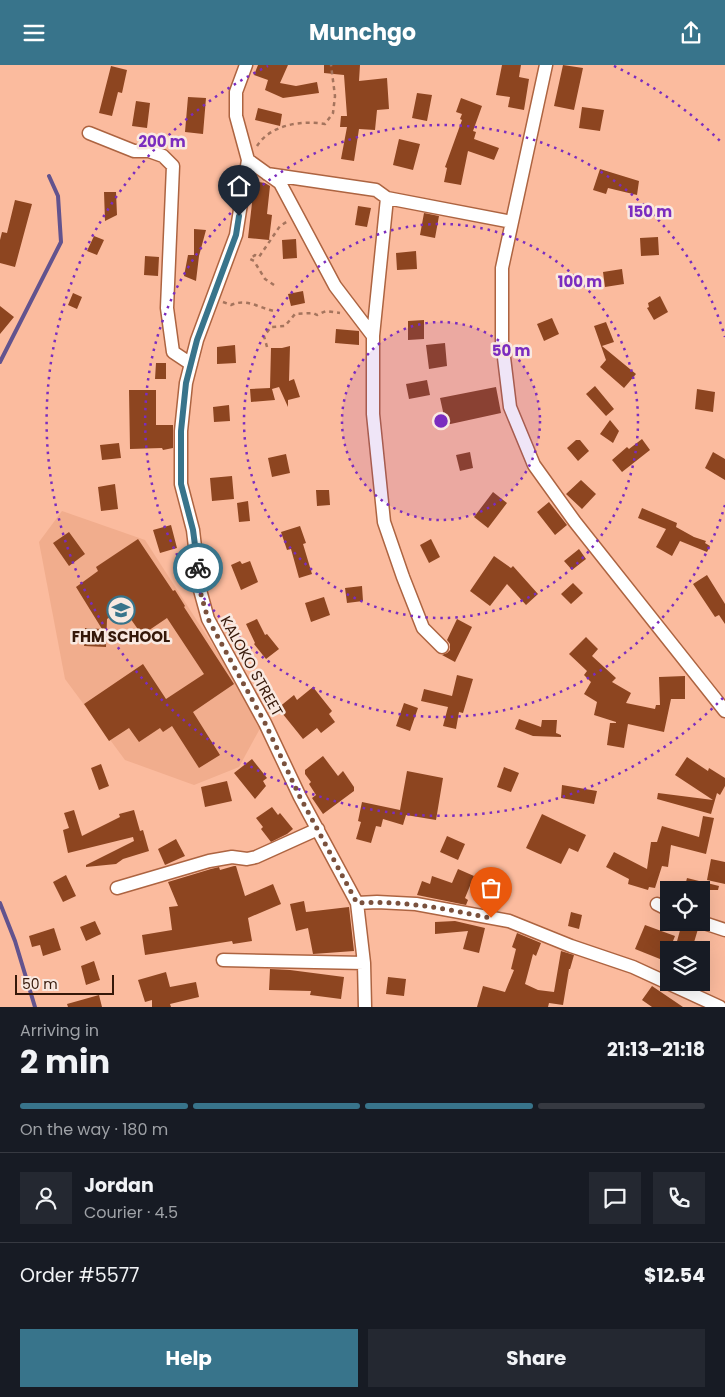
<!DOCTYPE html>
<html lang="en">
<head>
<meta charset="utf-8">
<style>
  body { margin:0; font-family:Poppins,sans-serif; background:#242831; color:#f1f3f6; height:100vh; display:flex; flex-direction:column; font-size:19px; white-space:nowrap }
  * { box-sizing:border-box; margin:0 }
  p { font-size:16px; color:#9ea1a6 }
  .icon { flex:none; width:28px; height:28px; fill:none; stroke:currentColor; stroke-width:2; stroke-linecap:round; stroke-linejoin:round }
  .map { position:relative; height:942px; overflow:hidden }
  .sheet { display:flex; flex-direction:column; background:#171b24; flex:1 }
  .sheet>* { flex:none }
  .fabs { position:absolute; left:660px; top:816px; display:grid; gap:10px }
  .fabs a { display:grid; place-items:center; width:50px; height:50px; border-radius:0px; background:#171b24; box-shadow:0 5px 20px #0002; font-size:25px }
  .scale { position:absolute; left:15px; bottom:12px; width:99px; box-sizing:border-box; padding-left:5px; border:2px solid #351809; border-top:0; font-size:14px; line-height:18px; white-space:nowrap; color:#351809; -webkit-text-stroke:4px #f9e9e1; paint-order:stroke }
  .pin { position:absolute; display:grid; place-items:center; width:42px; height:42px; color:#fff; margin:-51px -21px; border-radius:50% 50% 50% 0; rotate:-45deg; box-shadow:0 0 5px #0007 }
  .pin .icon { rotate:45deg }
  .courier { position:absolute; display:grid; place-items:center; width:50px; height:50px; margin:-25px; border:4px solid #38748b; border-radius:50%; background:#fff; color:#222; box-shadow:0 1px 6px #0007 }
  .summary em { font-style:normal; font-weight:700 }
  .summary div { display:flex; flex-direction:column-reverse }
  .summary { display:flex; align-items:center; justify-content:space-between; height:85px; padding:0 20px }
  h1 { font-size:32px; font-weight:700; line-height:38px }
  .bar { display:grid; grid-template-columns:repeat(4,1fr); gap:8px 5px; align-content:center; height:60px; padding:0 20px }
  .bar i { height:6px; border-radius:4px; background:#363941 }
  .bar .active { background:#38748b }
  .bar p { grid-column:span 4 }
  .line { display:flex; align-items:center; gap:12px; padding:0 20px; border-top:1px solid #363941 }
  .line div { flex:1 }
  .round { display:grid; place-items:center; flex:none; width:52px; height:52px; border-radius:0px; background:#242831 }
  .cta { display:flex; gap:10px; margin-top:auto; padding:10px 20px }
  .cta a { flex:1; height:58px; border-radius:0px; background:#38748b; color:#fff; font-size:20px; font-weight:700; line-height:58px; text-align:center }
  .cta a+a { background:#242831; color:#f1f3f6 }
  header { display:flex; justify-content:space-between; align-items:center; height:65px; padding:0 20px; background:#38748b; color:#fff; font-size:22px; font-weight:700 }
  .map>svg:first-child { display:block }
</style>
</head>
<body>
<header><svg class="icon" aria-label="menu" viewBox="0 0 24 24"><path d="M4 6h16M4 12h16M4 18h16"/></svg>Munchgo<svg class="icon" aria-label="share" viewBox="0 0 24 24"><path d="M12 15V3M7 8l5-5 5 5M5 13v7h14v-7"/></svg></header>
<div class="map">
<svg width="725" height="942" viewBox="0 0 725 942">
  <rect width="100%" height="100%" fill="#fbbb9e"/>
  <path fill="#f1ad8d" d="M 62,446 L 145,475 L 263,658 L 239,702 L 194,720 L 125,695 L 65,614 L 39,477 Z"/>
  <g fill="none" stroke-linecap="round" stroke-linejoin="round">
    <path stroke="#62538e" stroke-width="4" d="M 0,297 L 61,177 L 58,131 L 49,111
      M 0,838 L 15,876 L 35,942"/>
  </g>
  <path fill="#8d4520" d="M 258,0 L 288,0 L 280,18 L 296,21 L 317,17 L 319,28 L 283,33 L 265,25 L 268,15 L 254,10 Z
    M 324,0 L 360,0 L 359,16 L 387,13 L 389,44 L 377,45 L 375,65 L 359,64 L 354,96 L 341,94 L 347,62 L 340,62 L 341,51 L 347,51 L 344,10 L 324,8 Z
    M 502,0 L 521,0 L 519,12 L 529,14 L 524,45 L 508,42 L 510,32 L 496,30 Z
    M 563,0 L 583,3 L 574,45 L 554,41 Z
    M 111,1 L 127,5 L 122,28 L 118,27 L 112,51 L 99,48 Z
    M 417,28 L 432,30 L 427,56 L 412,53 Z
    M 188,32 L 206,33 L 203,69 L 185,67 Z
    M 461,33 L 482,41 L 473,66 L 476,67 L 474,74 L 499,83 L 494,95 L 468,86 L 461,120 L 444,117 L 447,103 L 445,102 L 462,55 L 460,54 L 462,49 L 456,47 Z
    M 136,36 L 150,38 L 147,63 L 132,61 Z
    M 582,42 L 604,45 L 600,66 L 579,63 Z
    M 258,43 L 282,49 L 280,61 L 255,55 Z
    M 399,74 L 420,79 L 413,105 L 393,100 Z
    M 600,104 L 639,116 L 637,130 L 608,123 L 606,129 L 593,125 Z
    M 253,116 L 265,118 L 270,121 L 267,149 L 272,150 L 269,175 L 248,173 L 252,138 L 249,138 Z
    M 104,127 L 116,127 L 117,150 L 105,156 Z
    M 15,135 L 32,139 L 15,202 L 0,198 L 0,175 L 2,167 L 7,168 Z
    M 358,141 L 371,143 L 367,162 L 355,160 Z
    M 424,148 L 439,151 L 435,173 L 420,170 Z
    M 194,164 L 206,165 L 199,191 L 196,216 L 184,211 L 188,190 L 194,190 Z
    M 94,171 L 104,175 L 97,190 L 87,186 Z
    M 658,172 L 659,190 L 641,191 L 640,173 Z
    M 296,174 L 297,193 L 283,194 L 282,175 Z
    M 416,186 L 417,204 L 397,205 L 396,188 Z
    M 145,191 L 159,192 L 158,211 L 144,210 Z
    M 622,204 L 624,219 L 605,222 L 603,207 Z
    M 303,226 L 305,238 L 291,241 L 288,229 Z
    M 73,228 L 82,232 L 77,244 L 68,240 Z
    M 660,231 L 668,247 L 654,255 L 647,243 L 649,242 L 648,238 Z
    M 0,241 L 14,252 L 0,269 Z
    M 552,253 L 559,269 L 544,276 L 537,259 Z
    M 424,255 L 424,274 L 408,275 L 408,256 Z
    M 606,257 L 614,277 L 602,281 L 636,309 L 624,323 L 600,302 L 606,295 L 594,261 Z
    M 336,264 L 359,266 L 359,280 L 335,278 Z
    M 445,278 L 447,301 L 429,304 L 426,280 Z
    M 235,280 L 236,298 L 217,299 L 217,282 Z
    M 290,281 L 289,316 L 294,314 L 300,332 L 288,335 L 288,342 L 279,322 L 272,324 L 275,335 L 251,337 L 250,324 L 270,323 L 271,283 L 282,283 Z
    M 156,298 L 166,298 L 166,314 L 155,314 Z
    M 427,315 L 430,330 L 409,334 L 406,319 Z
    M 595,321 L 614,344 L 606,351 L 586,329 Z
    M 496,322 L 501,348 L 446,360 L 440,333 Z
    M 697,324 L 715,327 L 713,347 L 695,344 Z
    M 129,325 L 156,325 L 156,360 L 173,360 L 173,383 L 163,385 L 162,383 L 130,384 Z
    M 229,340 L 230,356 L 214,357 L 213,342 Z
    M 610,355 L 619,366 L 613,378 L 600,369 Z
    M 642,374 L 650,385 L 622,407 L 612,395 L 627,382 L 629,384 Z
    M 576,375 L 580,375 L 589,386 L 578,396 L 567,383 Z
    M 119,378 L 121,393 L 102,395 L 100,380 Z
    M 470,387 L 473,403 L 460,406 L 456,390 Z
    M 713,387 L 725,394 L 725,415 L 705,403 Z
    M 286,389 L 290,408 L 272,412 L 268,393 Z
    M 232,411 L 234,434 L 212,436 L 210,413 Z
    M 581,415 L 596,429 L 582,444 L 566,429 Z
    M 115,419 L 118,444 L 101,446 L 98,422 Z
    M 316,425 L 329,425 L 330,440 L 317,441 Z
    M 493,427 L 507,438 L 488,463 L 474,452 Z
    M 248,436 L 250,456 L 239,457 L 237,438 Z
    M 549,437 L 567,460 L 555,470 L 537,447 Z
    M 642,443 L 677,458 L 676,462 L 694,472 L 706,476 L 705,478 L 710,481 L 707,487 L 680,476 L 672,491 L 656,482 L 666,464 L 638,453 Z
    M 171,460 L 177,483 L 160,488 L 153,465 Z
    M 300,461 L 306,478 L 303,479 L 312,509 L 299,513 L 291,484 L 287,485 L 281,467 Z
    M 69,467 L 85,489 L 69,501 L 53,478 Z
    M 138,474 L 173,526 L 175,525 L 185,541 L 184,542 L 234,619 L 193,647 L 220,690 L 199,703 L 172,661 L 163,667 L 160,663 L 139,677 L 129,663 L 109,676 L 84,639 L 143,599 L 166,634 L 204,609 L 167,553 L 142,570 L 123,543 L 107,554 L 106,582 L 84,581 L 85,563 L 102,564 L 76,522 L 98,506 L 96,502 Z
    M 431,474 L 440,492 L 429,498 L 420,480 Z
    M 579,484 L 586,494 L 572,505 L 564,496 Z
    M 494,491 L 511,503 L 513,501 L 538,529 L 526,540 L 507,519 L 490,541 L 470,526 Z
    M 240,496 L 242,499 L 250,496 L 258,517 L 241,525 L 231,500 Z
    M 707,510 L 725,539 L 725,559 L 719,550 L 715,552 L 693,519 Z
    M 573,518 L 583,528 L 571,539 L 561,529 Z
    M 362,521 L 363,536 L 347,538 L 345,523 Z
    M 324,532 L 330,550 L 311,557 L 305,538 Z
    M 257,554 L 265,570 L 267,569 L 279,584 L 266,594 L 254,579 L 255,578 L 246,559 Z
    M 457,554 L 472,562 L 455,597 L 442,590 L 447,588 L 450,585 L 450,579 L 447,575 Z
    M 586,572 L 598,584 L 592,591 L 616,613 L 612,617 L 631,628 L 626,638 L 655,644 L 656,640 L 660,640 L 659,612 L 685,611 L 685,634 L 671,634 L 664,667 L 628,659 L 624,683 L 607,680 L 610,658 L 616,658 L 616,657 L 594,650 L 597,637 L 584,629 L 591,617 L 584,610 L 587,606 L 569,589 Z
    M 457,610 L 473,614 L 463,648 L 459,647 L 456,664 L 443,661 L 448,642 L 421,636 L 424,624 L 452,631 Z
    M 313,622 L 332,646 L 329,649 L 335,657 L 321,668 L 317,663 L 303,674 L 278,643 L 294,630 L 297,635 Z
    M 404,638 L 418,643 L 410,666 L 396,661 Z
    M 519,654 L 541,662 L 542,655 L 557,655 L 556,668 L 561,670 L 561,672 L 533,671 L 515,664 Z
    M 323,691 L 338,711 L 343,706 L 354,722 L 354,726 L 323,749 L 312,733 L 316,730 L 309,719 L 311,717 L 305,709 L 305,705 Z
    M 687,692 L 708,706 L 709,703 L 725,713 L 725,721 L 720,730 L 717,728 L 711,749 L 657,734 L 658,728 L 713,735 L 675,710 Z
    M 252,694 L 267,713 L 263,716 L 266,721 L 255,734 L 234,708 Z
    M 101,699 L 109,721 L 99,725 L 91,703 Z
    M 504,702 L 519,708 L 511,727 L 497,722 Z
    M 407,706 L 443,713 L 436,755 L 406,750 L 403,760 L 383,754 L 381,762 L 376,761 L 371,778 L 356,774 L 361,757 L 358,756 L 362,737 L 400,745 Z
    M 227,716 L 232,736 L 205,742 L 201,722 Z
    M 562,720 L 597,726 L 594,739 L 561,733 Z
    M 272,742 L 278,750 L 280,748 L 293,764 L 287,769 L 271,777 L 261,764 L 263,762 L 256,753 Z
    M 74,745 L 82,771 L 120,752 L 119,749 L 134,745 L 140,766 L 143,765 L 149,786 L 123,794 L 116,799 L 86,802 L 86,800 L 134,776 L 133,772 L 68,788 L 63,765 L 69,763 L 64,748 Z
    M 542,749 L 586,770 L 578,787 L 569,783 L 561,799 L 526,783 Z
    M 703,751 L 714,753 L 706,789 L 671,780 L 668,802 L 662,801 L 655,823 L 649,822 L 648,825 L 628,819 L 629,814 L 606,802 L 614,787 L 647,804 L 651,777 L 657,777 L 662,761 L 699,772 Z
    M 447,771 L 465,779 L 458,795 L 440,787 Z
    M 176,774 L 185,791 L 165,800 L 158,784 Z
    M 711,794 L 725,797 L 725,819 L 707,815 Z
    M 234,801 L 236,801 L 245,831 L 273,819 L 281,839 L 248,853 L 252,876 L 233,879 L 232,876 L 145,890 L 142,870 L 172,865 L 169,842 L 178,841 L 168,817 L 211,804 L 219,802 L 220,805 Z
    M 458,804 L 474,811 L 465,833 L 468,835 L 466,840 L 417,830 L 422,816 L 430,819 L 432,811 L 452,818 Z
    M 66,810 L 76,831 L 63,837 L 53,817 Z
    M 687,813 L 719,821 L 718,825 L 684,825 Z
    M 304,836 L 306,847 L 349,842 L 354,886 L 313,889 L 308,863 L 296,866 L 290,839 Z
    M 571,847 L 582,850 L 579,864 L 568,861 Z
    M 95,856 L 101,869 L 86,876 L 80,862 Z
    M 455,856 L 485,863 L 479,888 L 463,884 L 468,866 L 435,869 L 435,857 Z
    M 682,858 L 693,858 L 698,864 L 692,884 L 676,880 Z
    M 645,860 L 675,871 L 665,896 L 635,884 Z
    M 54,863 L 61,885 L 43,891 L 40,880 L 32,882 L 29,871 Z
    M 517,868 L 541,878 L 536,891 L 533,889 L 525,919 L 538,925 L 554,927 L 561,886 L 574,890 L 570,904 L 569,904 L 563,940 L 549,938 L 548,942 L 477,942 L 483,921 L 505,927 L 514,905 L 511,904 L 516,884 L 512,882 Z
    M 94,896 L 100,915 L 86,920 L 81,901 Z
    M 270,904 L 290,905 L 344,912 L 341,934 L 310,930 L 311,926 L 269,925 Z
    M 166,907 L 170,922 L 196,917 L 199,932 L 170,939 L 171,942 L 152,942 L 152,935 L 145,937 L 138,915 Z
    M 388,912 L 406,914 L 404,931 L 386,929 Z
    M 652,921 L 683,942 L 652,942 L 642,935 Z
    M 99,930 L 102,942 L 68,942 L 67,939 Z"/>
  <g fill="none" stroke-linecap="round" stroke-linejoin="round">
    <g stroke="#ad6441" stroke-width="15">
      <path id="minor" d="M 246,0 L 236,27 L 236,51 L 248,95 L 236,170 L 197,275 L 186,318 L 181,366 L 181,419 L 193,465 L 200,525 L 208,554 L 265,658 L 300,732 L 357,838 L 364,898 L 365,942
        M 546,0 L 502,203 L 502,276 L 510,342 L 534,400 L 575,457 L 725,646
        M 89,68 L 134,86 L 149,86 L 163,91 L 173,101 L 167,243 L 173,287 L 191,299
        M 248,95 L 280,118 L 335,221 L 373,271
        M 267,109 L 376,125 L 387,133 L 512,157
        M 387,133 L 373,271 L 373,349 L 384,457 L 403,512 L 423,563 L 442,582
        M 117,823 L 209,796 L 232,792 L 247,794 L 256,792 L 318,764
        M 357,838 L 377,837 L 416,839 L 509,856 L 571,881 L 633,902 L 720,942
        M 657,839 L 669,845
        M 701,857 L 725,865
        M 223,895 L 364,898"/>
    </g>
    <path stroke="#a5745d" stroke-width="2.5" stroke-dasharray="4 4" stroke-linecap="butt" d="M 257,81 C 270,60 301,55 325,59 L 333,48 L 335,31 L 331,0
      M 274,220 L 265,214 L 254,196 L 250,194 L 255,190 L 259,192 L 280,161 L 288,156
      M 223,237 L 231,240 C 247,233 259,243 274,246
      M 267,282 L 264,271 L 271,262 L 285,261 L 295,249 L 313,248 L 317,250 L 326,246 L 340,248"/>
    <use href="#minor" stroke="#fff" stroke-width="12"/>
  </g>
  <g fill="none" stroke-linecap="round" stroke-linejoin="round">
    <path stroke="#7a513d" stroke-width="5" stroke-dasharray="0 9" d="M 198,503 L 200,526 L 208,554 L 265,658 L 300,732 L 357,838 C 403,835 446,844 491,853"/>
    <path stroke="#38748b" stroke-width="6" d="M 198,503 L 193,465 L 181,419 L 181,366 L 186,318 L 197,275 L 236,170 L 239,151"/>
  </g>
  <circle cx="441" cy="356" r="99" fill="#7b2cbf" fill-opacity=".12"/>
  <g fill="none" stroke="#7b2cbf" stroke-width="2.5" stroke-dasharray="2.5 5">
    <circle cx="441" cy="356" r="99"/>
    <circle cx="441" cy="356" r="197"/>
    <path d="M725 440A296 296 0 1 1 725 272"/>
    <path d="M723 633A395 395 0 1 1 268 1M614 1A395 395 0 0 1 723 79"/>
  </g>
  <defs>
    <g id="school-ring" transform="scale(1.4375)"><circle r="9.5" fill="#f9e9e1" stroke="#38748b" stroke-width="1.5"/><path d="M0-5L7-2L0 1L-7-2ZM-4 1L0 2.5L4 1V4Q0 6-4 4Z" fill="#38748b"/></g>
  </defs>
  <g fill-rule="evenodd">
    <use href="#school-ring" x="121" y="545"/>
  </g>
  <g text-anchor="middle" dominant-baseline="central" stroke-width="5" stroke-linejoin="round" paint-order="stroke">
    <g font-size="15" font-weight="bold" fill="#351809" stroke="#f9e9e1">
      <text x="121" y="571">FHM SCHOOL</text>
    </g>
    <g font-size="15" fill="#351809" stroke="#f9e9e1">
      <text transform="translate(252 601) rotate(61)">KALOKO STREET</text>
    </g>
  </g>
  <circle cx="441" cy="356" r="8" fill="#7b2cbf" stroke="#f9e9e1" stroke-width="2.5"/>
  <g font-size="15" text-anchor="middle" font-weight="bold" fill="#7b2cbf" stroke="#f9e9e1" stroke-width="5" stroke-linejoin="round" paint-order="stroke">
    <text x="162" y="82">200 m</text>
    <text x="650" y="152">150 m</text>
    <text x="580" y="222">100 m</text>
    <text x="511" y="291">50 m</text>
  </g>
</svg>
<div class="fabs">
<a><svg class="icon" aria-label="locate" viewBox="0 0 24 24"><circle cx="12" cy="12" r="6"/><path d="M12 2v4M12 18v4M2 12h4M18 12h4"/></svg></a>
<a><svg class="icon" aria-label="layers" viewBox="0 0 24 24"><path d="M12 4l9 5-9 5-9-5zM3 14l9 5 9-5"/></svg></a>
</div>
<div class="scale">50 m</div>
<div class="pin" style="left:491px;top:853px;background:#ea580c"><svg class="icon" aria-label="bag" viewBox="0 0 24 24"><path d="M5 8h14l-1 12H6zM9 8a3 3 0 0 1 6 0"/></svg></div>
<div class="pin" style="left:239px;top:151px;background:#1f2937"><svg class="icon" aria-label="home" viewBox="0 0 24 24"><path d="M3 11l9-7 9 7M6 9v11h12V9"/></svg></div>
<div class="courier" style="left:198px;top:503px"><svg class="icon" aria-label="bike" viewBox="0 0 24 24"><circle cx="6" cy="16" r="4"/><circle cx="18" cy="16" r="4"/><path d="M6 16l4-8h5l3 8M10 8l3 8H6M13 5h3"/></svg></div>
</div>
<section class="sheet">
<div class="summary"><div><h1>2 min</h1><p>Arriving in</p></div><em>21:13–21:18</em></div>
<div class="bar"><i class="active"></i><i class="active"></i><i class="active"></i><i></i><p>On the way · 180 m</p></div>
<div class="line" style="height:90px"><a class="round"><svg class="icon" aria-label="person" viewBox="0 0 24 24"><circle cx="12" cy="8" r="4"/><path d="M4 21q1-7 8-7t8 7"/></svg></a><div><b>Jordan</b><p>Courier · 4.5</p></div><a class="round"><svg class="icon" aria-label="chat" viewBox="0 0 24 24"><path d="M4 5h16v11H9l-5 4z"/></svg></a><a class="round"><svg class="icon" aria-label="phone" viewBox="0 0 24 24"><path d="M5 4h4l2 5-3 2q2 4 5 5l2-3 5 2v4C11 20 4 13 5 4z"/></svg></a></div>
<div class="line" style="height:65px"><div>Order #5577</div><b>$12.54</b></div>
<div class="cta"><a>Help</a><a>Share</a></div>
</section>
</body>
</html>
